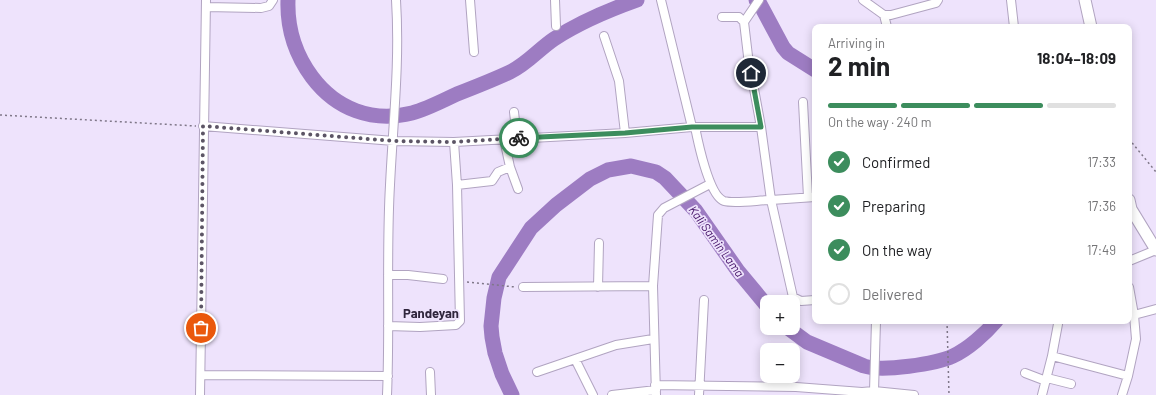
<!DOCTYPE html>
<html lang="en">
<head>
<meta charset="utf-8">
<style>
  body { margin:0; font-family:Barlow,sans-serif; background:#f6f6f6; color:#202124; height:100vh; display:flex; flex-direction:column; font-size:15px; white-space:nowrap }
  * { box-sizing:border-box; margin:0 }
  p { font-size:13px; color:#757577 }
  .icon { flex:none; width:22px; height:22px; fill:none; stroke:currentColor; stroke-width:2; stroke-linecap:round; stroke-linejoin:round }
  .map { position:relative; flex:1; overflow:hidden }
  .details { position:absolute; left:812px; top:24px; width:320px; height:300px; display:flex; flex-direction:column; background:#fff; border-radius:8px; box-shadow:0 2px 10px #0003 }
  .details>* { flex:none }
  .tools { position:absolute; left:760px; top:295px; display:grid; gap:8px }
  .tools a { display:grid; place-items:center; width:40px; height:40px; border-radius:8px; background:#fff; box-shadow:0 2px 10px #0003; font-size:20px }
  .pin { position:absolute; display:grid; place-items:center; width:34px; height:34px; color:#fff; margin:-17px; border:2px solid #fff; border-radius:50%; box-shadow:0 1px 4px #0007 }
  .courier { position:absolute; display:grid; place-items:center; width:40px; height:40px; margin:-20px; border:3px solid #3c8d5d; border-radius:50%; background:#fff; color:#222; box-shadow:0 1px 5px #0007 }
  .overview em { font-style:normal; font-weight:700 }
  .overview div { display:flex; flex-direction:column-reverse }
  .overview { display:flex; align-items:center; justify-content:space-between; height:68px; padding:0 16px }
  h1 { font-size:26px; font-weight:700; line-height:30px }
  .bar { display:grid; grid-template-columns:repeat(4,1fr); gap:6px 4px; align-content:center; height:48px; padding:0 16px }
  .bar i { height:5px; border-radius:3px; background:#e0e0e0 }
  .bar .selected { background:#3c8d5d }
  .bar p { grid-column:span 4 }
  ol { padding:0 16px; list-style:none }
  li { display:flex; align-items:center; gap:12px; height:44px }
  li p { margin-inline-start:auto }
  li .icon { padding:4px; border-radius:50%; background:#3c8d5d; color:#fff; stroke-width:4 }
  li:last-child { color:#757577 }
  li i { width:22px; height:22px; border:2px solid #e0e0e0; border-radius:50% }
  .map>svg:first-child { display:block }
</style>
</head>
<body>
<div class="map">
<svg width="1156" height="395" viewBox="0 0 1156 395">
  <rect width="100%" height="100%" fill="#eee3fc"/>
  <g fill="none" stroke-linecap="round" stroke-linejoin="round">
    <path stroke="#9d7cc2" stroke-width="15" d="M 288,0 C 287,28 295,54 312,77 C 336,109 372,123 412,113 C 427,109 442,101 457,94 C 475,87 493,80 510,72 C 527,64 539,49 554,39 C 580,22 609,10 637,0
      M 756,0 L 760,4 L 783,47 L 788,53 L 815,70
      M 788,328 L 807,342 L 864,366 C 882,372 936,364 953,356 C 968,349 985,334 996,321
      M 512,395 L 502,374 L 495,353 L 492,337 L 491,326 L 494,298 L 499,277 L 531,228 L 556,205 L 590,179 L 608,170 L 631,166 L 656,172 L 665,178 L 696,211 L 738,271 L 767,306"/>
    <g stroke="#b1a4c1" stroke-width="10">
      <path id="street" d="M 470,0 L 474,52
        M 555,0 L 556,26
        M 661,0 L 692,127
        M 863,0 L 884,15 L 891,15 L 936,3 L 938,0
        M 1011,0 L 1014,27
        M 206,7 L 261,8 L 269,6 L 273,0
        M 884,15 L 887,27
        M 722,17 L 739,17 L 744,22 L 748,56 L 761,127
        M 744,22 L 759,0
        M 604,36 L 619,81 L 625,133
        M 803,102 L 808,197
        M 514,112 L 517,138
        M 203,126 L 394,141 L 454,142 L 625,133 L 692,127 L 761,127 L 771,200 L 815,197
        M 695,127 C 698,142 709,196 724,201 C 734,204 760,200 771,200 L 793,297 L 801,301 L 815,300
        M 510,167 L 518,189
        M 457,185 L 492,181 L 498,172 L 510,167 L 504,139
        M 1129,261 L 1156,250
        M 388,275 L 408,275 L 443,279
        M 523,287 L 653,286
        M 598,287 L 599,243
        M 1134,315 L 1156,309
        M 876,321 L 874,391 L 914,395
        M 388,326 L 420,327 L 456,325 L 460,321 L 457,185 L 454,142
        M 1052,356 L 1058,324
        M 575,359 L 593,395
        M 430,372 L 431,395
        M 537,372 L 616,345 L 653,339
        M 1025,373 L 1046,381
        M 201,375 L 388,376
        M 1047,378 L 1071,384
        M 655,385 L 796,387 L 862,392 L 874,391
        M 200,395 L 206,0
        M 387,395 C 390,325 386,255 390,185 C 393,123 400,62 396,0
        M 612,395 L 656,390
        M 656,395 L 653,286 L 658,215 L 664,208 L 710,184
        M 699,395 L 704,300
        M 1042,395 L 1052,356 L 1128,376
        M 1122,395 L 1128,376 L 1136,339 L 1134,315 L 1129,287"/>
    </g>
    <g stroke="#b1a4c1" stroke-width="13">
      <path id="secondary" d="M 1085,0 L 1091,27
        M 1129,200 L 1131,209 L 1156,250"/>
    </g>
    <path stroke="#7f7788" stroke-width="1.5" stroke-dasharray="2 3" stroke-linecap="butt" d="M 0,115 L 196,126
      M 1129,139 L 1156,172
      M 467,282 L 515,287
      M 947,321 L 949,395"/>
    <use href="#street" stroke="#fff" stroke-width="8"/>
    <use href="#secondary" stroke="#fff" stroke-width="11"/>
  </g>
  <g fill="none" stroke-linecap="round" stroke-linejoin="round">
    <path stroke="#5c5565" stroke-width="4" stroke-dasharray="0 7.2" d="M 201,328 L 203,126 L 394,141 L 454,142 L 519,138"/>
    <path stroke="#3c8d5d" stroke-width="5" d="M 519,138 L 625,133 L 692,127 L 761,127 L 751,73"/>
  </g>
  <g text-anchor="middle" dominant-baseline="central" stroke-width="3.5" stroke-linejoin="round" paint-order="stroke">
    <g font-size="12" font-style="italic" fill="#3d0a61" stroke="#eee3fc">
      <text transform="translate(717 241) rotate(54)">Kali Samin Lama</text>
    </g>
    <g font-size="13" font-weight="bold" fill="#2f253c" stroke="#eee3fc">
      <text x="431" y="313">Pandeyan</text>
    </g>
  </g>
</svg>
<div class="tools">
<a>+</a>
<a>−</a>
</div>
<div class="pin" style="left:201px;top:328px;background:#ea580c"><svg class="icon" aria-label="bag" viewBox="0 0 24 24"><path d="M5 8h14l-1 12H6zM9 8a3 3 0 0 1 6 0"/></svg></div>
<div class="pin" style="left:751px;top:73px;background:#1f2937"><svg class="icon" aria-label="home" viewBox="0 0 24 24"><path d="M3 11l9-7 9 7M6 9v11h12V9"/></svg></div>
<div class="courier" style="left:519px;top:138px"><svg class="icon" aria-label="bike" viewBox="0 0 24 24"><circle cx="6" cy="16" r="4"/><circle cx="18" cy="16" r="4"/><path d="M6 16l4-8h5l3 8M10 8l3 8H6M13 5h3"/></svg></div>
<section class="details">
<div class="overview"><div><h1>2 min</h1><p>Arriving in</p></div><em>18:04–18:09</em></div>
<div class="bar"><i class="selected"></i><i class="selected"></i><i class="selected"></i><i></i><p>On the way · 240 m</p></div>
<ol>
<li><svg class="icon" aria-label="check" viewBox="0 0 24 24"><path d="M5 12l5 5 9-10"/></svg>Confirmed<p>17:33</p></li>
<li><svg class="icon" aria-label="check" viewBox="0 0 24 24"><path d="M5 12l5 5 9-10"/></svg>Preparing<p>17:36</p></li>
<li><svg class="icon" aria-label="check" viewBox="0 0 24 24"><path d="M5 12l5 5 9-10"/></svg>On the way<p>17:49</p></li>
<li><i></i>Delivered</li>
</ol>
</section>
</div>
</body>
</html>
